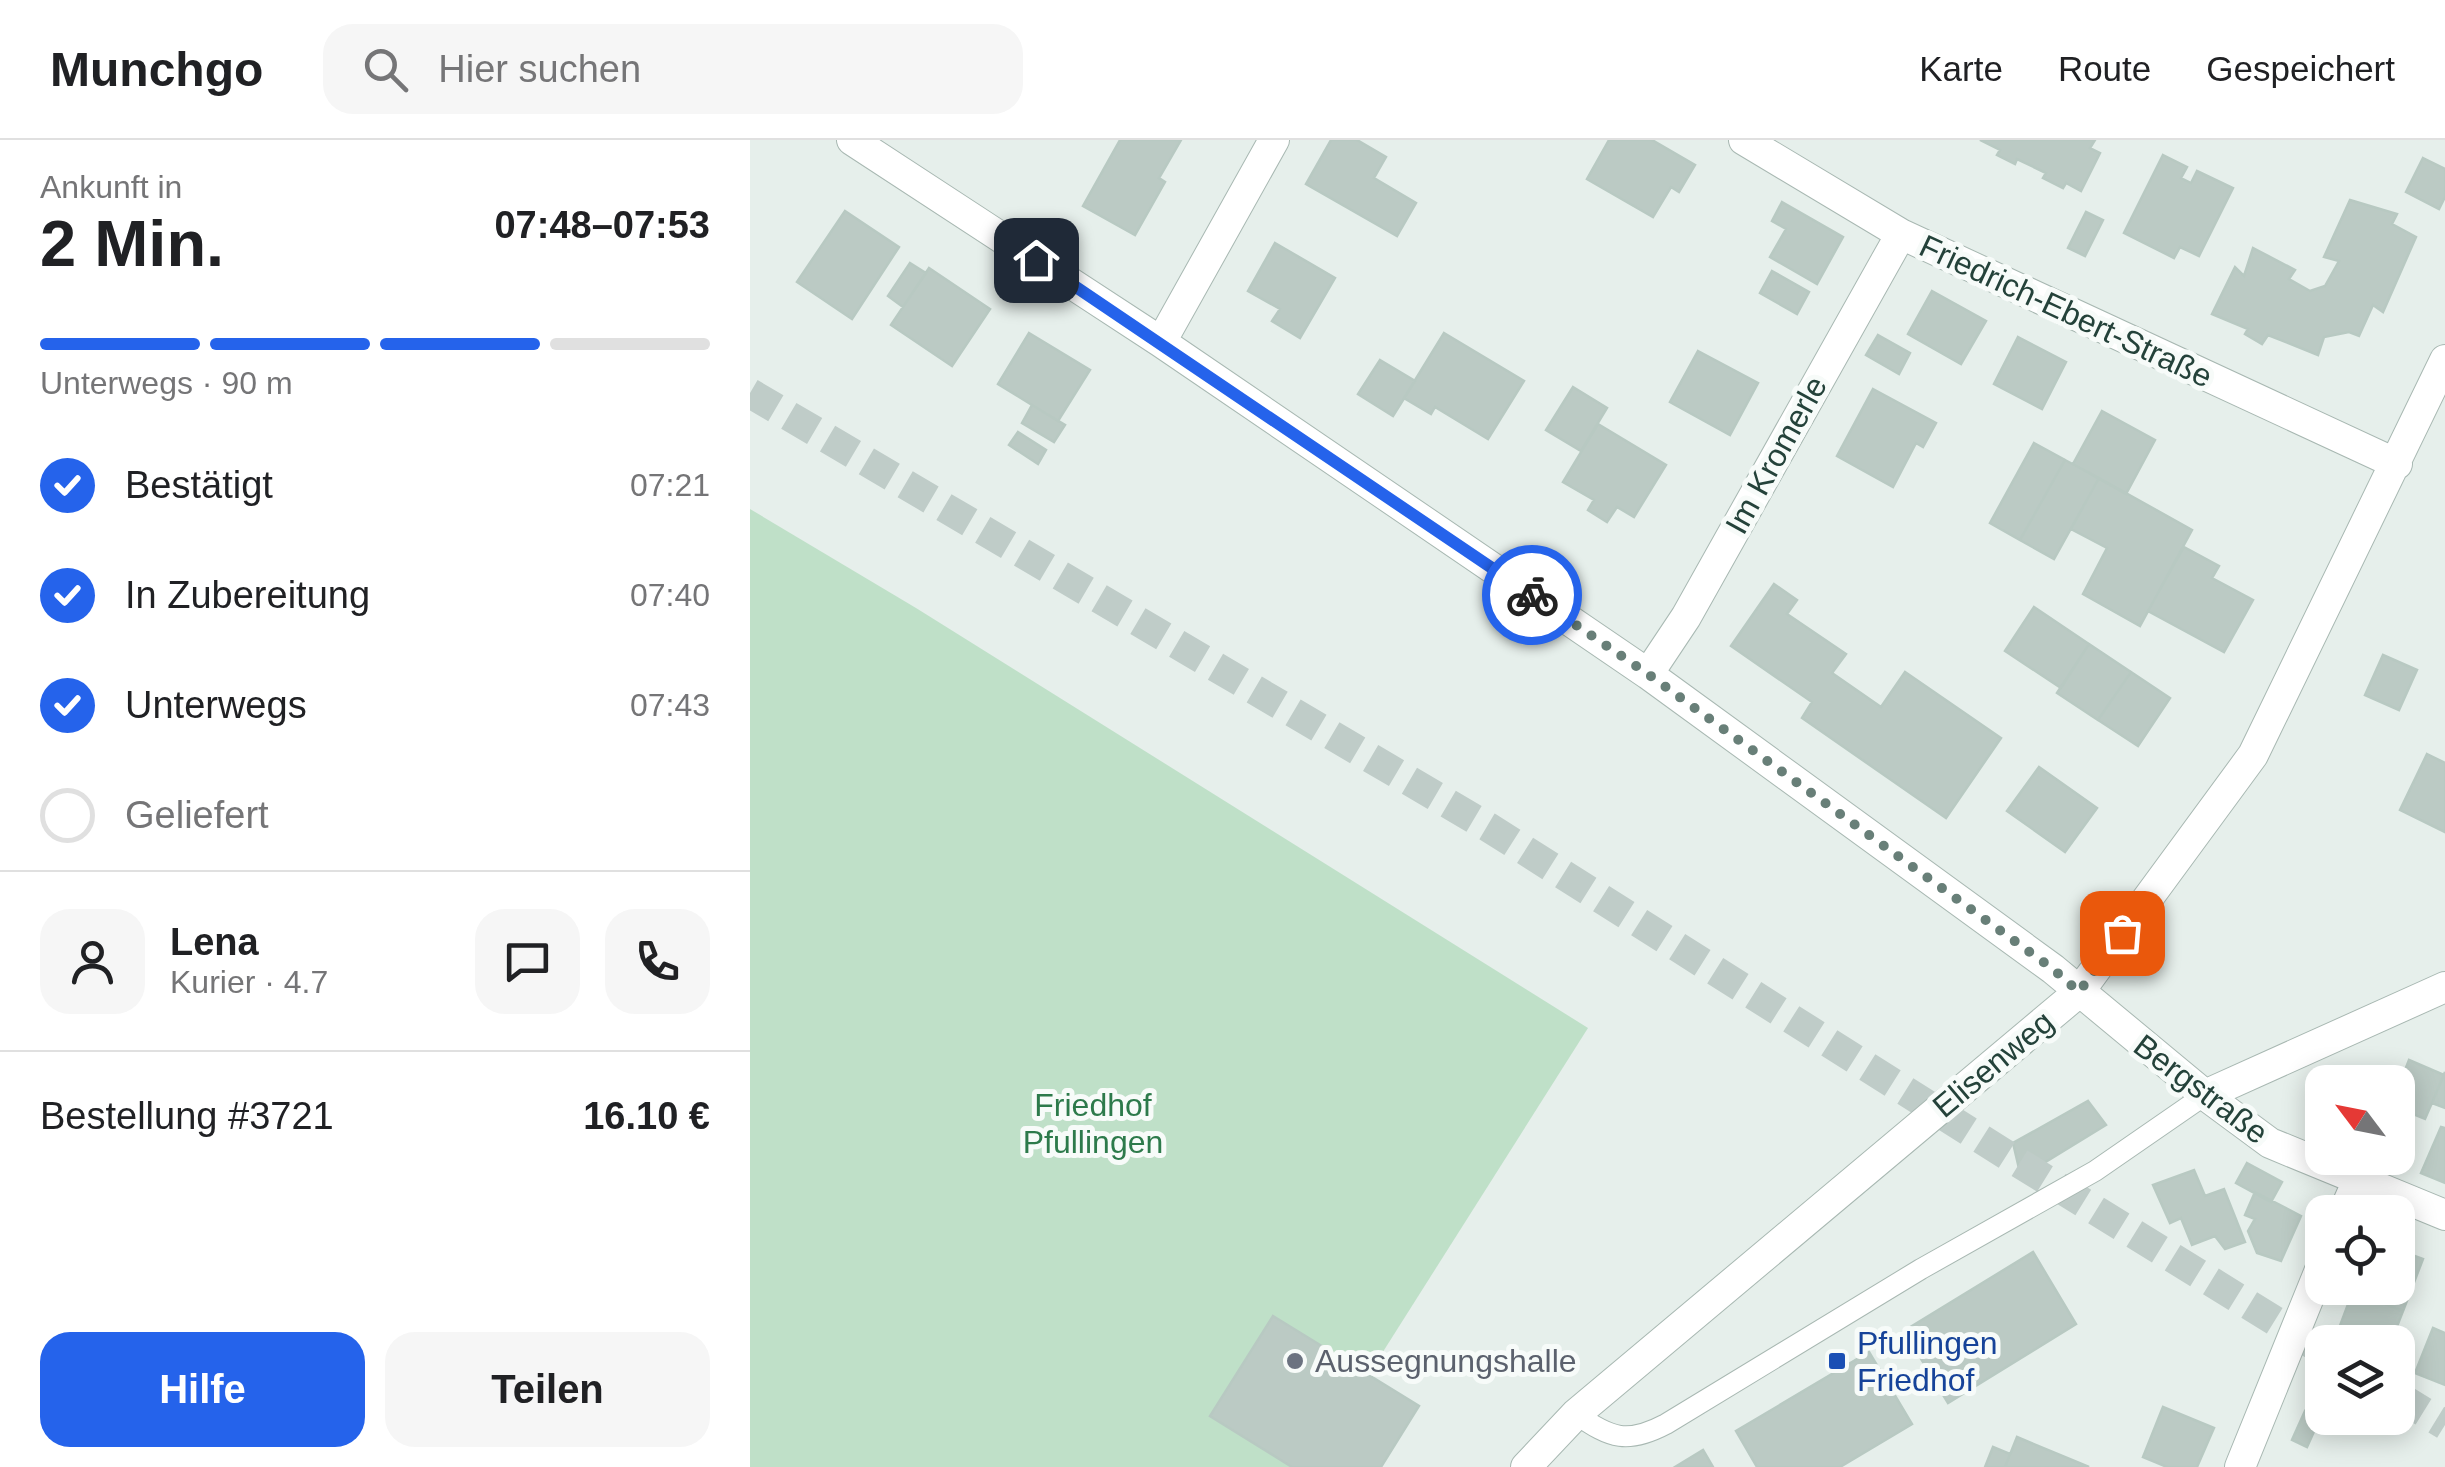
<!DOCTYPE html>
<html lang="de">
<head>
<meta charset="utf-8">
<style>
  body { margin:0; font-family:Arial,sans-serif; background:#f6f6f6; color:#202124; height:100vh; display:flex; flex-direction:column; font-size:38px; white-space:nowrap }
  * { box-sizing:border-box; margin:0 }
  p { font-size:32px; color:#757577 }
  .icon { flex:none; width:55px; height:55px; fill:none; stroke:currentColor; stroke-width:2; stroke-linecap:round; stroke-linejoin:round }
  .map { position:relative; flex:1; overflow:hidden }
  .sheet { display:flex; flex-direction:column; background:#fff; width:750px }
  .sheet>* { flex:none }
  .needle { width:65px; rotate:302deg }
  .controls { position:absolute; left:1555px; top:925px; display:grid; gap:20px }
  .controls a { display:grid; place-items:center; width:110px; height:110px; border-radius:20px; background:#fff; box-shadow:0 5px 25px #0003; font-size:50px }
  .pin { position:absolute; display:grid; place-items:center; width:85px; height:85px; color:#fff; margin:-42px; border-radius:20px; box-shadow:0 5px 15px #0006 }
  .courier { position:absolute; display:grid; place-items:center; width:100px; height:100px; margin:-50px; border:8px solid #2563eb; border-radius:50%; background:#fff; color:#222; box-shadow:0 2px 12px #0007 }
  .summary em { font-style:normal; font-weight:600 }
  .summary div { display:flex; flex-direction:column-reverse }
  .summary { display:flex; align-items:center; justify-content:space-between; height:170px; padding:0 40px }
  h1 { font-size:65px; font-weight:600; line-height:75px }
  .bar { display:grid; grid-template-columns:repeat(4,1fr); gap:15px 10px; align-content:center; height:120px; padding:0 40px }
  .bar i { height:12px; border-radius:8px; background:#e0e0e0 }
  .bar .selected { background:#2563eb }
  .bar p { grid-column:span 4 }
  .line { display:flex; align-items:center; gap:25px; padding:0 40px; border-top:2px solid #e0e0e0 }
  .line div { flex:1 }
  .round { display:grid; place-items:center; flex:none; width:105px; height:105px; border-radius:30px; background:#f6f6f6 }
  ol { padding:0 40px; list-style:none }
  li { display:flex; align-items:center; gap:30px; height:110px }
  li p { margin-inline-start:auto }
  li .icon { padding:10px; border-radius:50%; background:#2563eb; color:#fff; stroke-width:4 }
  li:last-child { color:#757577 }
  li i { width:55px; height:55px; border:5px solid #e0e0e0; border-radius:50% }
  .cta { display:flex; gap:20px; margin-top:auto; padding:20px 40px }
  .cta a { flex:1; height:115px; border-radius:30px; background:#2563eb; color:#fff; font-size:40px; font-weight:600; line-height:115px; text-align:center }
  .cta a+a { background:#f6f6f6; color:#202124 }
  header { display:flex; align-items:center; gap:60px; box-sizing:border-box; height:140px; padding:0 50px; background:#fff; border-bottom:2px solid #e0e0e0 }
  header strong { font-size:48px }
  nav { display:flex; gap:55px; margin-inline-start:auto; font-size:35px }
  .search { width:700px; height:90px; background:#f6f6f6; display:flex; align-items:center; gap:25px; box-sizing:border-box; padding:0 35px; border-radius:30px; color:#757577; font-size:38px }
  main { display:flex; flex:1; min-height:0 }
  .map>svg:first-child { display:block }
</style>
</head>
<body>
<header>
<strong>Munchgo</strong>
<div class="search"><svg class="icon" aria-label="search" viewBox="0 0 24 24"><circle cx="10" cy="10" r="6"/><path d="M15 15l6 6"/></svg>Hier suchen</div>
<nav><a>Karte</a><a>Route</a><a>Gespeichert</a></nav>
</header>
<main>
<section class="sheet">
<div class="summary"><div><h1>2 Min.</h1><p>Ankunft in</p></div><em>07:48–07:53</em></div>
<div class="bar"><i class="selected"></i><i class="selected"></i><i class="selected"></i><i></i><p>Unterwegs · 90 m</p></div>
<ol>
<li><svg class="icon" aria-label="check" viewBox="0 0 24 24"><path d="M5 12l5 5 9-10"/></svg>Bestätigt<p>07:21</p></li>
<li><svg class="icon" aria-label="check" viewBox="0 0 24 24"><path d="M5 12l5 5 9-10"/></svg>In Zubereitung<p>07:40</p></li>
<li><svg class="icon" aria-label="check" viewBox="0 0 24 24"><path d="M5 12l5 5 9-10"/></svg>Unterwegs<p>07:43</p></li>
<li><i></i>Geliefert</li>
</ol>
<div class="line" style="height:180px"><a class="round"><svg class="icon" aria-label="person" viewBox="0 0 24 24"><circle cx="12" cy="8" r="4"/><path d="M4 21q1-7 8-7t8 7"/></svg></a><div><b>Lena</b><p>Kurier · 4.7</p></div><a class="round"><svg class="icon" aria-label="chat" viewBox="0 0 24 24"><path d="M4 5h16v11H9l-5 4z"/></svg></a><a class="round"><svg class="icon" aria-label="phone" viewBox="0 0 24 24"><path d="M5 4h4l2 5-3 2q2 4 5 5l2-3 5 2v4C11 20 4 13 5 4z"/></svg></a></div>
<div class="line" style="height:130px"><div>Bestellung #3721</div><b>16.10 €</b></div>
<div class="cta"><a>Hilfe</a><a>Teilen</a></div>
</section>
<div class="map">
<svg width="1695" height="1327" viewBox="0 0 1695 1327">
  <rect width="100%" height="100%" fill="#e6efeb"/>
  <path fill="#bfe0c8" d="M 0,369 L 166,468 L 838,888 L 560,1327 L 0,1327 Z"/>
  <path fill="#bbcac4" stroke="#b8c9c2" stroke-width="2.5" d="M 370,0 L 431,0 L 409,38 L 415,42 L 385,95 L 333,66 Z
    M 581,0 L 607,0 L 636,17 L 624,38 L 666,63 L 647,96 L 556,44 Z
    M 859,0 L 902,0 L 945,25 L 929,52 L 921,47 L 903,77 L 837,39 Z
    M 1230,0 L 1345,0 L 1340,8 L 1350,13 L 1331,51 L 1316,43 L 1313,48 L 1293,38 L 1296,33 L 1267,19 L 1265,24 L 1247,15 L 1250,10 Z
    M 1413,15 L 1437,27 L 1431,38 L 1441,43 L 1447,31 L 1483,48 L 1449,116 L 1430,107 L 1424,118 L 1374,93 Z
    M 1673,18 L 1695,29 L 1695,57 L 1689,69 L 1656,52 Z
    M 1600,60 L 1647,74 L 1642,84 L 1666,97 L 1633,172 L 1623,165 L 1609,196 L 1599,192 L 1574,197 L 1568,215 L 1518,195 L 1512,204 L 1495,194 L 1498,189 L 1462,174 L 1485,127 L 1494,136 L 1503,108 L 1545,130 L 1539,139 L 1560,151 L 1575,146 L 1589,121 L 1574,117 Z
    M 1032,62 L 1093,97 L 1067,144 L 1020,117 L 1036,89 L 1022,81 Z
    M 95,71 L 149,107 L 102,179 L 47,142 Z
    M 1336,72 L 1353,80 L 1335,116 L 1318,108 Z
    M 525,103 L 585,138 L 550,198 L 522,181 L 530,169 L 498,151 Z
    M 160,123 L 176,133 L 153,167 L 138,156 Z
    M 179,128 L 240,169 L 202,226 L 141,185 Z
    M 1022,131 L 1059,152 L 1047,174 L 1010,153 Z
    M 1182,151 L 1236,181 L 1211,224 L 1158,194 Z
    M 279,193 L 340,230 L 308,281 L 248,244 Z
    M 694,193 L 774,241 L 738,299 L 685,267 L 681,274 L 654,258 Z
    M 1128,195 L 1160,213 L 1149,234 L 1116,215 Z
    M 1268,197 L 1316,222 L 1292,269 L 1244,244 Z
    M 948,211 L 1008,243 L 980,295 L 920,262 Z
    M 630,220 L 665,241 L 643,276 L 608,254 Z
    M 823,247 L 857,268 L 831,311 L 796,290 Z
    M 1123,249 L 1186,283 L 1173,307 L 1166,303 L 1143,347 L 1087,316 Z
    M 282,265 L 315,285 L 304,302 L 272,283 Z
    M 1352,271 L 1405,300 L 1376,354 L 1323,324 Z
    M 848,284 L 916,325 L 884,377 L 867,367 L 857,382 L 838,370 L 844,360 L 813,342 Z
    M 268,292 L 296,310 L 288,324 L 259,305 Z
    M 1284,303 L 1315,320 L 1270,400 L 1240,383 Z
    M 1315,320 L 1349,338 L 1304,419 L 1270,400 Z
    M 1349,338 L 1442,390 L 1390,486 L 1333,454 L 1357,408 L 1321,389 Z
    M 1434,407 L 1469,426 L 1462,438 L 1503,460 L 1474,512 L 1398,471 Z
    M 1024,444 L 1047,460 L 1037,474 L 1096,514 L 1082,533 L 1131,567 L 1155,532 L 1251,598 L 1196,678 L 1052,578 L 1062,562 L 981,506 Z
    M 1284,467 L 1339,504 L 1311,548 L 1255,511 Z
    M 1339,504 L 1381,532 L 1348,580 L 1307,553 Z
    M 1633,515 L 1667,530 L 1649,570 L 1615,555 Z
    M 1381,532 L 1420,558 L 1388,606 L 1348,580 Z
    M 1677,614 L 1695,623 L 1695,692 L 1650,670 Z
    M 1289,627 L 1347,668 L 1315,712 L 1257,671 Z
    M 1659,920 L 1694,935 L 1675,979 L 1648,968 L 1648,948 Z
    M 1695,932 L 1695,968 L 1682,963 Z
    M 1338,961 L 1356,985 L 1271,1037 L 1263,1003 Z
    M 1648,968 L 1664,975 L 1648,1015 Z
    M 1691,987 L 1695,988 L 1695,1043 L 1671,1033 Z
    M 1497,1023 L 1532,1042 L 1521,1062 L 1486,1043 Z
    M 1444,1030 L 1455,1056 L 1474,1049 L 1495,1102 L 1475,1109 L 1465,1096 L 1442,1105 L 1431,1078 L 1420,1083 L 1403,1045 Z
    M 1505,1052 L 1551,1076 L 1531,1121 L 1507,1113 L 1498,1091 L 1505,1079 L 1495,1075 Z
    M 1648,1110 L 1673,1119 L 1653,1171 L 1603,1151 L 1604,1148 L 1648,1148 Z
    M 1283,1112 L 1326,1184 L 1198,1263 L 1154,1191 Z
    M 1603,1151 L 1653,1171 L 1641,1202 L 1617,1202 L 1588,1191 Z
    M 523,1176 L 669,1266 L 631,1327 L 542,1327 L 460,1276 Z
    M 1683,1188 L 1695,1193 L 1695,1245 L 1665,1233 Z
    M 1119,1212 L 1162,1284 L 1090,1327 L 1007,1327 L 986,1291 Z
    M 1413,1267 L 1464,1288 L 1447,1327 L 1417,1327 L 1393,1317 Z
    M 1555,1271 L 1570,1278 L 1557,1307 L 1542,1300 Z
    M 1267,1297 L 1339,1327 L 1255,1327 Z
    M 1243,1307 L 1260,1314 L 1255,1327 L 1235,1327 Z
    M 953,1310 L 963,1327 L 925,1327 Z"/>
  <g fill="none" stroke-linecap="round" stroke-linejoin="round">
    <path stroke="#bfccc8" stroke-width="30" stroke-dasharray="30 15" stroke-linecap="butt" d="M 0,253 L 738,687 L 1266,1021 L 1572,1210
      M 1648,1256 L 1695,1285"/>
    <g stroke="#a8b8b2" stroke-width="22">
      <path id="service" d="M 826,1274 C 861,1299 878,1304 916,1284 L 1171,1129 L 1345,1031 L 1455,955"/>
    </g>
    <g stroke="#a8b8b2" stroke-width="32">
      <path id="minor" d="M 102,0 L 411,202 L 898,534 L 1303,829 L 1455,955 L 1520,1003 L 1695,1075
        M 994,0 L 1151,94 L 1647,324
        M 411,202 L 524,0
        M 898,534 L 936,477 L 1151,94
        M 1455,955 L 1695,847
        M 1594,1072 L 1608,1040
        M 776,1327 L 826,1274 L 1329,852 L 1503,615 L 1695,220
        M 1490,1327 L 1572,1125"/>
    </g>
    <use href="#service" stroke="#fff" stroke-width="20"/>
    <use href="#minor" stroke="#fff" stroke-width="30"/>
  </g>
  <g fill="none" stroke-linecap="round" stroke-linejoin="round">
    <path stroke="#687f78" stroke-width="10" stroke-dasharray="0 18" d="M 782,455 L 898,534 L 1303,829 L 1329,852 L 1372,793"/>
    <path stroke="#2563eb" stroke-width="12" d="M 286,120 L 782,455"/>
  </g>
  <circle fill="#6b7280" stroke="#f7fbf9" stroke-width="4" cx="545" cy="1221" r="10"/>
  <rect fill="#1a4fb4" stroke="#f7fbf9" stroke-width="4" x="1077" y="1211" width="20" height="20" rx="5"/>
  <g text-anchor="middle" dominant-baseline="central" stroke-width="10" stroke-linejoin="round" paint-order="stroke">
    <g font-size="32" fill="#24423a" stroke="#f7fbf9">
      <text transform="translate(1316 171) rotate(25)">Friedrich-Ebert-Straße</text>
      <text transform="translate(1026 315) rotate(-61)">Im Kromerle</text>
      <text transform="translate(1243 924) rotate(-40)">Elisenweg</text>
      <text transform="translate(1451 949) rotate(37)">Bergstraße</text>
    </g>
    <g font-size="32" fill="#2d7a4b" stroke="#f7fbf9">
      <text x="343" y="965">Friedhof<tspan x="343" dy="37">Pfullingen</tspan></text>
    </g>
    <g font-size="32" fill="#164399" stroke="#f7fbf9" text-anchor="start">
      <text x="1107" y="1203">Pfullingen<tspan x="1107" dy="37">Friedhof</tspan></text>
    </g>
    <g font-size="32" fill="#5b616d" stroke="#f7fbf9" text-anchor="start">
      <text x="565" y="1221">Aussegnungshalle</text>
    </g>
  </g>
</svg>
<div class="controls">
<a><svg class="needle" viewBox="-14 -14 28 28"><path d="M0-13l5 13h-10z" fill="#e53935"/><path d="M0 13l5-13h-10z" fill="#757577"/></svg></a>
<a><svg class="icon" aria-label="locate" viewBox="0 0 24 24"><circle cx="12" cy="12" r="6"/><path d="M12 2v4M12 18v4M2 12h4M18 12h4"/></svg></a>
<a><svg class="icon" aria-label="layers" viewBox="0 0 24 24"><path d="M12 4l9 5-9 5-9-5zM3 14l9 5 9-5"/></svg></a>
</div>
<div class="pin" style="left:1372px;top:793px;background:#ea580c"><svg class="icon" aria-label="bag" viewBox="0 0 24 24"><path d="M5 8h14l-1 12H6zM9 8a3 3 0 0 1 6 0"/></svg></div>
<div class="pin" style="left:286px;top:120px;background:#1f2937"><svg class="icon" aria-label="home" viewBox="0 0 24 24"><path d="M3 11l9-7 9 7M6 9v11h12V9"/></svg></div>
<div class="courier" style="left:782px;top:455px"><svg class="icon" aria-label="bike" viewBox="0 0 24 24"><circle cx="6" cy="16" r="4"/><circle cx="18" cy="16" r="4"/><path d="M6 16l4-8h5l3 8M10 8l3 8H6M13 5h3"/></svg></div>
</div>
</main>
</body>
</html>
